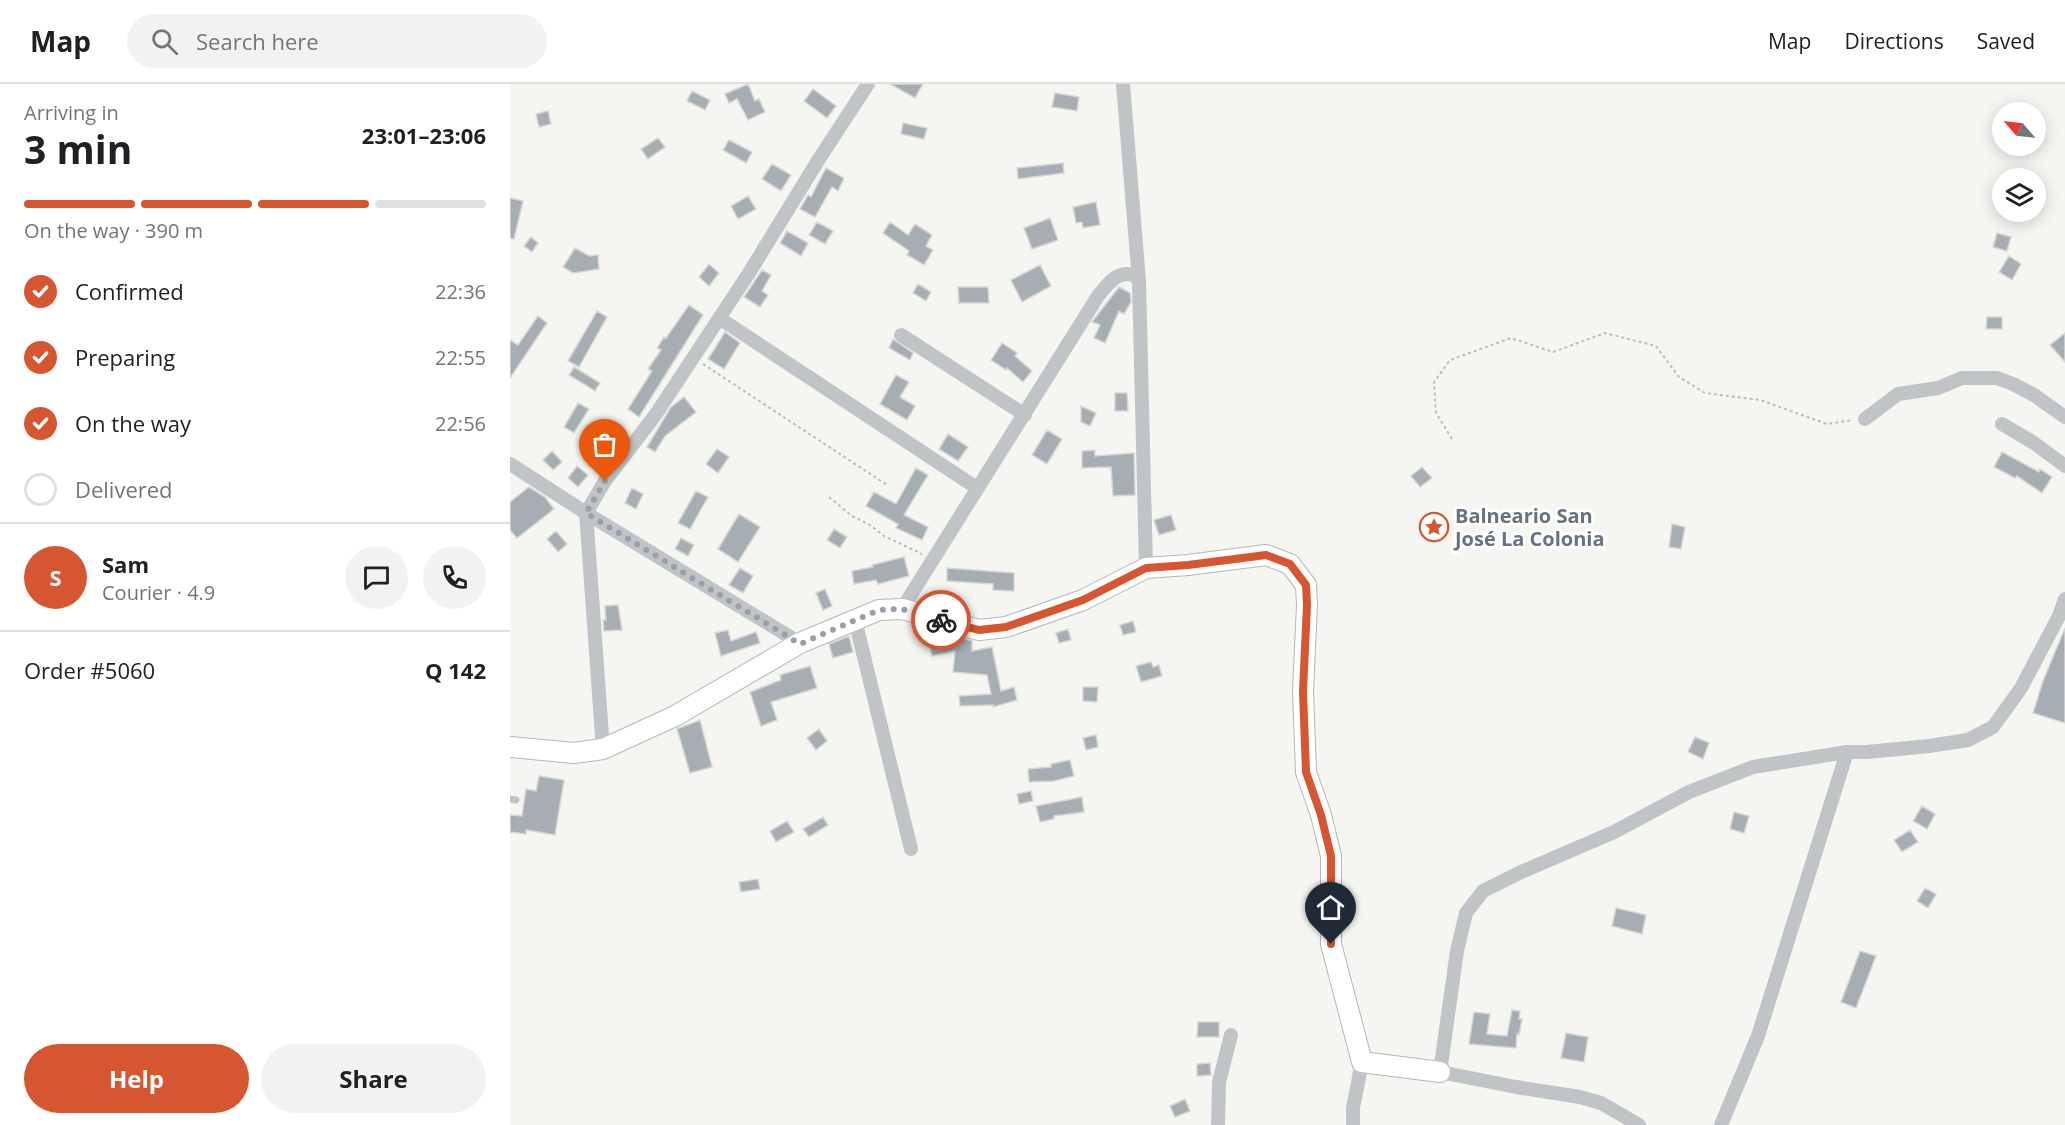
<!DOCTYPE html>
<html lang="en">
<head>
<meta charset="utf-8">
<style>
  body { margin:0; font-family:"Open Sans",sans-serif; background:#f2f2f2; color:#202124; height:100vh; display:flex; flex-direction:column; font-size:22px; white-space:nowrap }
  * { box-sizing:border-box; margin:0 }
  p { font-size:20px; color:#757577 }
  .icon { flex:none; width:33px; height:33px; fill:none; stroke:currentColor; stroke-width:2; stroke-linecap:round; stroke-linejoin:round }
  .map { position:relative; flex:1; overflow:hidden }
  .side { display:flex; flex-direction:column; background:#fff; width:510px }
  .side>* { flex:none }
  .needle { width:39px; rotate:298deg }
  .buttons { position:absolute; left:1482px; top:18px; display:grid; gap:12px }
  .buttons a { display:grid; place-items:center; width:54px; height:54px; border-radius:50%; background:#fff; box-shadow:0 3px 15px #0003; font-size:30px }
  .pin { position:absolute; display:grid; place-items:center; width:51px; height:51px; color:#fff; margin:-62px -26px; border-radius:50% 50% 50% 0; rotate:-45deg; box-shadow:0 0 6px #0007 }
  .pin .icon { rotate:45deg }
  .courier { position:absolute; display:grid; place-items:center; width:60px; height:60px; margin:-30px; border:4px solid #d55630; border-radius:50%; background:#fff; color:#222; box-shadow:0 2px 8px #0007 }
  .overview em { font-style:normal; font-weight:700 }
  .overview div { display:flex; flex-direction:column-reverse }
  .overview { display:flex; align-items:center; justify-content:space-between; height:102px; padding:0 24px }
  h1 { font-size:39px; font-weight:700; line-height:45px }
  .bar { display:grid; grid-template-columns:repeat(4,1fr); gap:9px 6px; align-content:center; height:72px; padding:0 24px }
  .bar i { height:8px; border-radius:4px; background:#e0e0e0 }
  .bar .selected { background:#d55630 }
  .bar p { grid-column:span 4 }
  .line { display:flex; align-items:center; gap:15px; padding:0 24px; border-top:2px solid #e0e0e0 }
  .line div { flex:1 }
  .round { display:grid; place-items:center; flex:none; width:63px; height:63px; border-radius:32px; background:#f2f2f2 }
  ol { padding:0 24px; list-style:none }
  li { display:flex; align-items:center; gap:18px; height:66px }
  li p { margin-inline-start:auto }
  li .icon { padding:6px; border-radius:50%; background:#d55630; color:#fff; stroke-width:4 }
  li:last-child { color:#757577 }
  li i { width:33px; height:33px; border:3px solid #e0e0e0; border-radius:50% }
  .primary-button { display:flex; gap:12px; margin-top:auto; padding:12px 24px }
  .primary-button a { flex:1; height:69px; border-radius:36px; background:#d55630; color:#fff; font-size:24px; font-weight:700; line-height:69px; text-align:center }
  .primary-button a+a { background:#f2f2f2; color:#202124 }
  header { display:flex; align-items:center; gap:36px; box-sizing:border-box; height:84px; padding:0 30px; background:#fff; border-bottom:2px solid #e0e0e0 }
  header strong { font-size:28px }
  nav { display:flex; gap:33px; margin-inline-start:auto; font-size:21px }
  .search { width:420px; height:54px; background:#f2f2f2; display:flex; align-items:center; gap:15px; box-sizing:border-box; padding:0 21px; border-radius:33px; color:#757577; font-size:22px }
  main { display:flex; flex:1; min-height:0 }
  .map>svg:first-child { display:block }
</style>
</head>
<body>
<header>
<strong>Map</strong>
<div class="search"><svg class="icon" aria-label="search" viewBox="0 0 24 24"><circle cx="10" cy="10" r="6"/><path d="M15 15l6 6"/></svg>Search here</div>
<nav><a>Map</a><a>Directions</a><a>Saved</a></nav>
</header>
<main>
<section class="side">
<div class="overview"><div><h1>3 min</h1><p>Arriving in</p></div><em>23:01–23:06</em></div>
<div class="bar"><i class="selected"></i><i class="selected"></i><i class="selected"></i><i></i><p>On the way · 390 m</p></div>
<ol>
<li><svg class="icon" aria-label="check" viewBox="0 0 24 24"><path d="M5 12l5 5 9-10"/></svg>Confirmed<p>22:36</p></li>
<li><svg class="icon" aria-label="check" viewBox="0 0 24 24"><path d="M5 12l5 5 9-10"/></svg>Preparing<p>22:55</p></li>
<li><svg class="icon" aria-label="check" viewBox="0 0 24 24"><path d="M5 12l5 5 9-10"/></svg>On the way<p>22:56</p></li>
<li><i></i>Delivered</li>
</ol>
<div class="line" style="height:108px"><b class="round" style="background:#d55630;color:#fff">S</b><div><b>Sam</b><p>Courier · 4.9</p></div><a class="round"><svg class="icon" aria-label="chat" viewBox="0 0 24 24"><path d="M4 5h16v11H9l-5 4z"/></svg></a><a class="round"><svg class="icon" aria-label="phone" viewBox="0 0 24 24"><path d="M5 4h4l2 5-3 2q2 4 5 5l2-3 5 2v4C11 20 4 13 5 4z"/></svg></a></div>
<div class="line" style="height:78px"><div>Order #5060</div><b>Q 142</b></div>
<div class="primary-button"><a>Help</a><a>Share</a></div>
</section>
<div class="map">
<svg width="1555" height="1041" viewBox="0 0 1555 1041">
  <rect width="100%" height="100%" fill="#f5f5f1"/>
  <path fill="#a7aeb3" stroke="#d6d6d4" stroke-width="1.5" d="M 238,0 L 245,17 L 249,15 L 255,28 L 238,36 L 227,15 L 219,19 L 215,10 Z
    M 380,0 L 413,0 L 405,14 Z
    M 303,5 L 326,22 L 317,34 L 294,17 Z
    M 182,7 L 200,16 L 195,26 L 177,17 Z
    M 545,9 L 569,13 L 567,27 L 542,23 Z
    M 38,27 L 41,40 L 29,43 L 26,30 Z
    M 393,39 L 417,44 L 414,55 L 391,50 Z
    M 148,54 L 155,63 L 138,75 L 131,65 Z
    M 219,56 L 242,68 L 236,79 L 213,66 Z
    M 553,79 L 554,89 L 508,95 L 507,84 Z
    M 262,80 L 281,91 L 271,107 L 252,95 Z
    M 316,84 L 334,94 L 328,107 L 322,103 L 305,133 L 290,125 L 298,111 L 301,113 Z
    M 238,112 L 246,125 L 228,135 L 221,122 Z
    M 0,114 L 13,117 L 4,155 L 0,154 Z
    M 586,118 L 590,141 L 573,144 L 572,138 L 566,139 L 563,123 Z
    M 540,134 L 548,156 L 522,165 L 514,144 Z
    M 307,138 L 323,147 L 315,160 L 299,151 Z
    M 380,138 L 398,151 L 405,140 L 422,151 L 416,162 L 423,166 L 414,181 L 397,171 L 399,167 L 373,149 Z
    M 277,147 L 298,159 L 291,172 L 270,159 Z
    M 1487,149 L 1501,153 L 1497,167 L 1483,163 Z
    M 21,153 L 28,159 L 22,168 L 14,162 Z
    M 65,164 L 79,172 L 88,171 L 89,185 L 63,189 L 53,183 Z
    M 1499,172 L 1511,180 L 1502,196 L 1489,188 Z
    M 199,180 L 209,189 L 199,202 L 189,193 Z
    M 530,181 L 541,202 L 512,218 L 501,196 Z
    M 252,186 L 261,191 L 252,207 L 258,211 L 250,223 L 234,213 Z
    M 408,200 L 421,208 L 416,217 L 403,209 Z
    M 448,203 L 478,203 L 479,219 L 449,219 Z
    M 609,203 L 620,209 L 621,218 L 614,230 L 609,227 L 595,259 L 584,254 L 590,241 L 582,238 Z
    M 179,221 L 193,231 L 129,333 L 118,325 L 142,287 L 138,285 L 151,266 L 147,264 L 154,253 L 156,254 Z
    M 87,227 L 97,233 L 69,283 L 58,277 Z
    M 28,232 L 37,239 L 0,294 L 0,256 L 8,261 Z
    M 1477,233 L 1492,233 L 1492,245 L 1476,245 Z
    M 215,248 L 230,259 L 214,285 L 198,275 Z
    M 1555,249 L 1555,278 L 1540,261 Z
    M 383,255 L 403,269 L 400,276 L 379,264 Z
    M 492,259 L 507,269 L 505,272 L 522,287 L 513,298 L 497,284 L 496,286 L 481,276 Z
    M 64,283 L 90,299 L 85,307 L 59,291 Z
    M 386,291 L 399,298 L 390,313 L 405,322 L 397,336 L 370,320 Z
    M 605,309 L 617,309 L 618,327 L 605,327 Z
    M 174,313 L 186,328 L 155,352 L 145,368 L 137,363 L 161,323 Z
    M 68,319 L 79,325 L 64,349 L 54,343 Z
    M 571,322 L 586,329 L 580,342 L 571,338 Z
    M 91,343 L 111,355 L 90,389 L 78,381 L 90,364 L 81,359 Z
    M 537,346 L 552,355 L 537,380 L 522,371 Z
    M 438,350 L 458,363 L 448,377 L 429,365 Z
    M 207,365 L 219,373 L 208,389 L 196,380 Z
    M 585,366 L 585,372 L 624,369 L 625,411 L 603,412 L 601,383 L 572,384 L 572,367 Z
    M 42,367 L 52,378 L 43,386 L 33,376 Z
    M 1492,368 L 1529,388 L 1530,385 L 1542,393 L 1532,409 L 1507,392 L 1505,394 L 1484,383 Z
    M 67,382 L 78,391 L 68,403 L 58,394 Z
    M 912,383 L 922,394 L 910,403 L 901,392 Z
    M 406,384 L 418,391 L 394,431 L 418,443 L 412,456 L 386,444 L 388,440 L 356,422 L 364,408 L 386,420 Z
    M 19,403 L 35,413 L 44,425 L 7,454 L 0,446 L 0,418 Z
    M 122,404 L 133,410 L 126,425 L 115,419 Z
    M 186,407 L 198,413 L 180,445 L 168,439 Z
    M 229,430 L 250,443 L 228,478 L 208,465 Z
    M 661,431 L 666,446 L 649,451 L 644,436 Z
    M 1162,440 L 1175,443 L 1171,465 L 1159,463 Z
    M 324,445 L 337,453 L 330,464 L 317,456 Z
    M 46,447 L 57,460 L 48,468 L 37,455 Z
    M 171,454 L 184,461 L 178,472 L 165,465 Z
    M 394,473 L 399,492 L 368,500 L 366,496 L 344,500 L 342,487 L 363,483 L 362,481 Z
    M 230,484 L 243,492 L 233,509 L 219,501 Z
    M 437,484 L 504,489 L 504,507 L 483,506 L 483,500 L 437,497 Z
    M 315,505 L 322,522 L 313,526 L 306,509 Z
    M 108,521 L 112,546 L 94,547 L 93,536 L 96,536 L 95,522 Z
    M 623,537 L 626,548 L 613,551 L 610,541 Z
    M 1555,544 L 1555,639 L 1523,629 L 1533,597 Z
    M 558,545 L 561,556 L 549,559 L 546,549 Z
    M 218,546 L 221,557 L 246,548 L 250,559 L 211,572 L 205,549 Z
    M 443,551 L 462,557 L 462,567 L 482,563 L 491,607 L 504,603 L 507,616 L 483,623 L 483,621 L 450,622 L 449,612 L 481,610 L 477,591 L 443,588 L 445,567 L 422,572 L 419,556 Z
    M 339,552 L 343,568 L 323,574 L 319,560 Z
    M 641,578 L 643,583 L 649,581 L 652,592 L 631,598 L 626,582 Z
    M 300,582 L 307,604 L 261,618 L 267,636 L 251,642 L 240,608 L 271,596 L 270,591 Z
    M 573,603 L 588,603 L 587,618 L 573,617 Z
    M 190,636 L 202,683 L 180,689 L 167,645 Z
    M 309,645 L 317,657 L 306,666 L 297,654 Z
    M 586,651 L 588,663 L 576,666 L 573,654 Z
    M 1185,653 L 1199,659 L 1193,675 L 1178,668 Z
    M 560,676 L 564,692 L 544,697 L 519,698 L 518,685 L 541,683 L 541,680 Z
    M 29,692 L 54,696 L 45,751 L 16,746 L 16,750 L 0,748 L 0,731 L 12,732 L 16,705 L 26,707 Z
    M 521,707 L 523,717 L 509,720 L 507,710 Z
    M 572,713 L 574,728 L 544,732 L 544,735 L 530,738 L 526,722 Z
    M 1412,722 L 1425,730 L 1417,745 L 1403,737 Z
    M 1224,728 L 1239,732 L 1234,749 L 1220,745 Z
    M 313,733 L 318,741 L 299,753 L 293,745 Z
    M 277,737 L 284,748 L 266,758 L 260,747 Z
    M 1400,746 L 1408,758 L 1392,768 L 1384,756 Z
    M 248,795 L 250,805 L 231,808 L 229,798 Z
    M 1415,804 L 1426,810 L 1418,824 L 1407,817 Z
    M 1106,824 L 1136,831 L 1132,850 L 1102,842 Z
    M 1350,867 L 1366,872 L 1346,924 L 1331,918 Z
    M 1002,926 L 1010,927 L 1009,935 L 1012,935 L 1009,951 L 1007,950 L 1006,964 L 959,960 L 964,928 L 980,930 L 977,950 L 997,952 Z
    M 688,938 L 709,938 L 709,953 L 687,953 Z
    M 1056,949 L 1078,953 L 1074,978 L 1051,974 Z
    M 700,979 L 701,991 L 687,992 L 687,980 Z
    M 675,1015 L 680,1027 L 665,1033 L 660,1022 Z"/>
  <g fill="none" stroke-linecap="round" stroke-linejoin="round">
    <g stroke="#b3b7bb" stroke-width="22">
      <path id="secondary" d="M 0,663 L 64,669 L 93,665 L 165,632 L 290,559 L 369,526 L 392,525 L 469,546 L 496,543 L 573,516 L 636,484 L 678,481 L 756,471 L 780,480 L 796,501 L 797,521 L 793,607 L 796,688 L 811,731 L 821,772 L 821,860 L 852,978 L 930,988"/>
    </g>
    <path stroke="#babcbe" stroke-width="2" stroke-dasharray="3 3" stroke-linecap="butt" d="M 193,280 L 377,401
      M 942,355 L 926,329 L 924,298 L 940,276 L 1001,254 L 1043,268 L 1095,249 L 1146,262 L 1169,293 L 1195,309 L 1250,316 L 1317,340 L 1343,336
      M 319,413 L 342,432 L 360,441 L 374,452 L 412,470"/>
    <path stroke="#c0c4c7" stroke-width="7" d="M 0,715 L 6,716"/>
    <path stroke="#c0c4c7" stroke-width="14" d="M 613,0 L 629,197 L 636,484
      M 209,234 L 467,404
      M 391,251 L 515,331
      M 1355,335 L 1388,310 L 1428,304 L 1452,294 L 1487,294 L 1503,300 L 1524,311 L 1555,333
      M 1492,340 L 1524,359 L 1555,382
      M 0,380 L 76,429 L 290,559
      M 392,525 L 588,212 C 598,200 607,186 624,191 L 629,197
      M 345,536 L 401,765
      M 93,665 L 76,429 L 95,397 L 146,330 L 239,189 L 309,75 L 358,0
      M 708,1041 L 709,998 L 721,951
      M 843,1041 L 843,1024 L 852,978
      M 1129,1041 L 1091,1019 L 1070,1013 L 1006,1003 L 930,988 L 947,867 L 956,829 L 973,807 L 1009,789 L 1104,748 L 1179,708 L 1243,683 L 1337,668 L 1357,668 L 1419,662 L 1458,656 L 1483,643 L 1511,604 L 1549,532 L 1555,515
      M 1211,1041 L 1248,952 L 1337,668"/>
    <use href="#secondary" stroke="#fff" stroke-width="20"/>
  </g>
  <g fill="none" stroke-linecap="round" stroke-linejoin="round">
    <path stroke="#98a1a8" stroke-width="6" stroke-dasharray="0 10.8" d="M 95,397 L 76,429 L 290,560 L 369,526 L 392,525 L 431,536"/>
    <path stroke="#d55630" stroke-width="8" d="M 431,536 L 469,546 L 496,543 L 573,516 L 636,484 L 678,481 L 756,471 L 780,480 L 796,501 L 797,521 L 793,607 L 796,688 L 811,731 L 821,772 L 821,860"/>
  </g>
  <defs>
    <g id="sight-ring" transform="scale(1.5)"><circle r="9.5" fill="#fff" stroke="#d55630" stroke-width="1.5"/><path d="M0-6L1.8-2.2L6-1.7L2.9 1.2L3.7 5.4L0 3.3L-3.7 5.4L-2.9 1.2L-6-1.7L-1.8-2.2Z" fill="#d55630"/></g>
  </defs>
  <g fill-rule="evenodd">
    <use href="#sight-ring" x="924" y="443"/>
  </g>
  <g text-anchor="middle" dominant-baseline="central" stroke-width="6" stroke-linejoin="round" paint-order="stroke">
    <g font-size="20" font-weight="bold" fill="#667480" stroke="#fff" text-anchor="start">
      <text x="945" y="431">Balneario San<tspan x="945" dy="23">José La Colonia</tspan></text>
    </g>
  </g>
</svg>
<div class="buttons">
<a><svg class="needle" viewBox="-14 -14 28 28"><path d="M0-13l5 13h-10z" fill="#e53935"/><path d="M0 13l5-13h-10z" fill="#757577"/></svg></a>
<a><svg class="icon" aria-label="layers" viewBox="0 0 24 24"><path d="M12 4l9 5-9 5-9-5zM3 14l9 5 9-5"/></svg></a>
</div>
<div class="pin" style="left:95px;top:397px;background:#ea580c"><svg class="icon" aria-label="bag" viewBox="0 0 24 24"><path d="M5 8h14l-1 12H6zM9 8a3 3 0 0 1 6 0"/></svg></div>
<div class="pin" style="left:821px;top:860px;background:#1f2937"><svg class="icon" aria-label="home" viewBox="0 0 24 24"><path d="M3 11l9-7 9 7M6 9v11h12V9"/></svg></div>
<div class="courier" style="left:431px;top:536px"><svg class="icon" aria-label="bike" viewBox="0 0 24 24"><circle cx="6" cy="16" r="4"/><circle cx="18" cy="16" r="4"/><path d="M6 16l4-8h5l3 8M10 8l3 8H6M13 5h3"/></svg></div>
</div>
</main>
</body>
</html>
